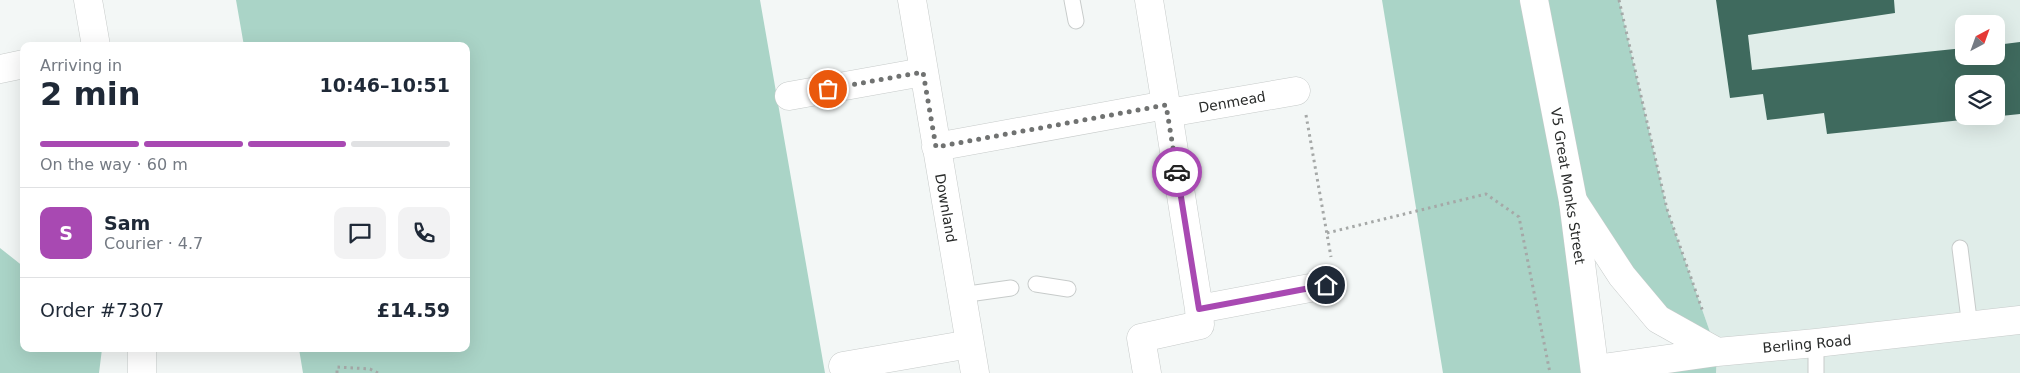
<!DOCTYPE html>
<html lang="en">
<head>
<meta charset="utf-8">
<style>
  body { margin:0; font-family:"DejaVu Sans",sans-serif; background:#f2f2f3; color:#1f2937; height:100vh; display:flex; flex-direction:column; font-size:19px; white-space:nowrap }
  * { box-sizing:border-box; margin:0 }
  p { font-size:16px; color:#747a83 }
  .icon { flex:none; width:28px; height:28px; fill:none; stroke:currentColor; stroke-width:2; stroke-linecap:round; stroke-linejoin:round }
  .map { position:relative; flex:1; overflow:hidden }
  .drawer { position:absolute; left:20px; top:42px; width:450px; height:310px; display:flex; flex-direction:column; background:#fff; border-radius:10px; box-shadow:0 5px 20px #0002 }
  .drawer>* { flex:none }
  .needle { width:32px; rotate:41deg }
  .tools { position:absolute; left:1955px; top:15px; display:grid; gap:10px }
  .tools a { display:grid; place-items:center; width:50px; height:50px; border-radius:10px; background:#fff; box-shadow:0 5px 20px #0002; font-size:25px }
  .pin { position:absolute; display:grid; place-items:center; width:42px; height:42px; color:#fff; margin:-21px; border:2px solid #fff; border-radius:50%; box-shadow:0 1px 5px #0007 }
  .courier { position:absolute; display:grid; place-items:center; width:50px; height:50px; margin:-25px; border:4px solid #a849b2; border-radius:50%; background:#fff; color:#222; box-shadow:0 1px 6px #0007 }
  .summary em { font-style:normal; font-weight:700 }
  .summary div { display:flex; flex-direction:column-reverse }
  .summary { display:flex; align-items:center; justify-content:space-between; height:85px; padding:0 20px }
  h1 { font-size:32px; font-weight:700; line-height:38px }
  .bar { display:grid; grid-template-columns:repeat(4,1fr); gap:8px 5px; align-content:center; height:60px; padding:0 20px }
  .bar i { height:6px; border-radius:4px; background:#e0e1e3 }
  .bar .current { background:#a849b2 }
  .bar p { grid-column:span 4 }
  .line { display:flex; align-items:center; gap:12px; padding:0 20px; border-top:1px solid #e0e1e3 }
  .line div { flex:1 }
  .round { display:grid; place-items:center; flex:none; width:52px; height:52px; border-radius:10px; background:#f2f2f3 }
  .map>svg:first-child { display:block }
</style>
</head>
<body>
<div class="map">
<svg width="2020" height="373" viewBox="0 0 2020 373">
  <rect width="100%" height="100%" fill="#f3f7f6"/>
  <path fill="#e0ede9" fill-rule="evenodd" d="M 1619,0 L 2020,0 L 2020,373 L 1716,373 L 1717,352 L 1667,209 ZM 1964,24 L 1996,24 L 1996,56 L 1964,56 ZM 1964,84 L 1996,84 L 1996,116 L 1964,116 Z"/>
  <path fill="#aad4c7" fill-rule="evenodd" d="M 236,0 L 760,0 L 825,373 L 303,373 L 299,349 L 466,349 L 466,46 L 244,46 Z
    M 1382,0 L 1619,0 L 1667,209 L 1717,352 L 1716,373 L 1443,373 ZM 1573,202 L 1658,319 L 1716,352 L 1595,369 Z
    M 0,248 L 24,267 L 24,349 L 102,349 L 99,373 L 0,373 Z"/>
  <path fill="#3f6a5e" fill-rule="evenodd" d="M 1716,0 L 1894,0 L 1895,13 L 1748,35 L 1752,70 L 1964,48 L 1964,56 L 1996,56 L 1996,45 L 2020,42 L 2020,114 L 1827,134 L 1824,113 L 1767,120 L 1763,94 L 1730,98 ZM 1964,84 L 1996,84 L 1996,116 L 1964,116 Z"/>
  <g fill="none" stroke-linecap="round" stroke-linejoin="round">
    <g stroke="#c7cbca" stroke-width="17">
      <path id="service" d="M 1072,0 L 1076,21
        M 1960,248 L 1970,327
        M 1036,284 L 1068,289
        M 961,295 L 1011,288
        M 1816,373 L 1816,343"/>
    </g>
    <g stroke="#c7cbca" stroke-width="29">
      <path id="minor" d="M 88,0 L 96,46
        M 912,0 L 975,373
        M 0,69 L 24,64
        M 789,96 L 923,72
        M 1166,105 L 1168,113 L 1296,91
        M 1168,113 L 1199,309 L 1326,285
        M 936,147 L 1166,105 L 1149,0
        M 1573,201 L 1622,276 L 1658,319 L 1717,352
        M 142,349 L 142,373
        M 843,366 L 970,344
        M 1595,369 L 1717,352 L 1816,343 L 2020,320
        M 1147,373 L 1141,338 L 1200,325 L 1199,309"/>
    </g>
    <g stroke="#c7cbca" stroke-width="29">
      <path id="tertiary" d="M 1534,0 L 1573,201 L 1595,373"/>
    </g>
    <path stroke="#a5a8a7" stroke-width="3" stroke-dasharray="2.5 4" stroke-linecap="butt" d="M 1619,0 L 1667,209 L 1703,312
      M 1306,115 L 1331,257
      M 1327,233 L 1486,194 L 1519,217 L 1550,373
      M 337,373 L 337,367 L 370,369 L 378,373"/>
    <use href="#service" stroke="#fff" stroke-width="15"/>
    <use href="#minor" stroke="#fff" stroke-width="28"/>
    <use href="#tertiary" stroke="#fff" stroke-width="28"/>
  </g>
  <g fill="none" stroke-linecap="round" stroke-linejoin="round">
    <path stroke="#707271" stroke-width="5" stroke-dasharray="0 9" d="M 828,89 L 923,72 L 936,147 L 1166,105 L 1177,172"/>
    <path stroke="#a849b2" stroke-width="6" d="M 1177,172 L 1199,309 L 1326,285"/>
  </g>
  <g text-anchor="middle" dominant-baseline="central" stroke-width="5" stroke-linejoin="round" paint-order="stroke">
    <g font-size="14" fill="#292b2a" stroke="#fff">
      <text transform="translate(1232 102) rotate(-10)">Denmead</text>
      <text transform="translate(1568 186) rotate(81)">V5 Great Monks Street</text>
      <text transform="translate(946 208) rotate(80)">Downland</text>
      <text transform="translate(1807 344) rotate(-5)">Berling Road</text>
    </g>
  </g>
</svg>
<div class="tools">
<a><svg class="needle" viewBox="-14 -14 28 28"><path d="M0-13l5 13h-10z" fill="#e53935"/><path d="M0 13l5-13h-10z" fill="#747a83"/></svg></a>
<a><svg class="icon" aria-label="layers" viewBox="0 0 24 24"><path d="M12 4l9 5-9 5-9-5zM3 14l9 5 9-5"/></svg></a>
</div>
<div class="pin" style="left:828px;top:89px;background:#ea580c"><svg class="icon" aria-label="bag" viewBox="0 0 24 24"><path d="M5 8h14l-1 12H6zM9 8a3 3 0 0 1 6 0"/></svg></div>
<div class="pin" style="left:1326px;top:285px;background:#1f2937"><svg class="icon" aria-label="home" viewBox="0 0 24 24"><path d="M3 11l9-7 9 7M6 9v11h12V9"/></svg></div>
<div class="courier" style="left:1177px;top:172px"><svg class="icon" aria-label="car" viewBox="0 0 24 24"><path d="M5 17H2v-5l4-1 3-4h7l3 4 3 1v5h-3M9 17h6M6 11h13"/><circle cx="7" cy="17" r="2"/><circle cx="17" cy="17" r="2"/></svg></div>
<section class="drawer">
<div class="summary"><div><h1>2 min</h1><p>Arriving in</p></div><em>10:46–10:51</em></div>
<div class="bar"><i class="current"></i><i class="current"></i><i class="current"></i><i></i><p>On the way · 60 m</p></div>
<div class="line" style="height:90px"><b class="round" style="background:#a849b2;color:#fff">S</b><div><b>Sam</b><p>Courier · 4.7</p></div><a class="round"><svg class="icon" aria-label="chat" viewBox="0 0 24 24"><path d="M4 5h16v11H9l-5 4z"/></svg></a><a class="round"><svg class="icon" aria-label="phone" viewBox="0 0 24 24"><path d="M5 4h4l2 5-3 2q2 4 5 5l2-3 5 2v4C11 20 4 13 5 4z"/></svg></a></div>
<div class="line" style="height:65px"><div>Order #7307</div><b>£14.59</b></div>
</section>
</div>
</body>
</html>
